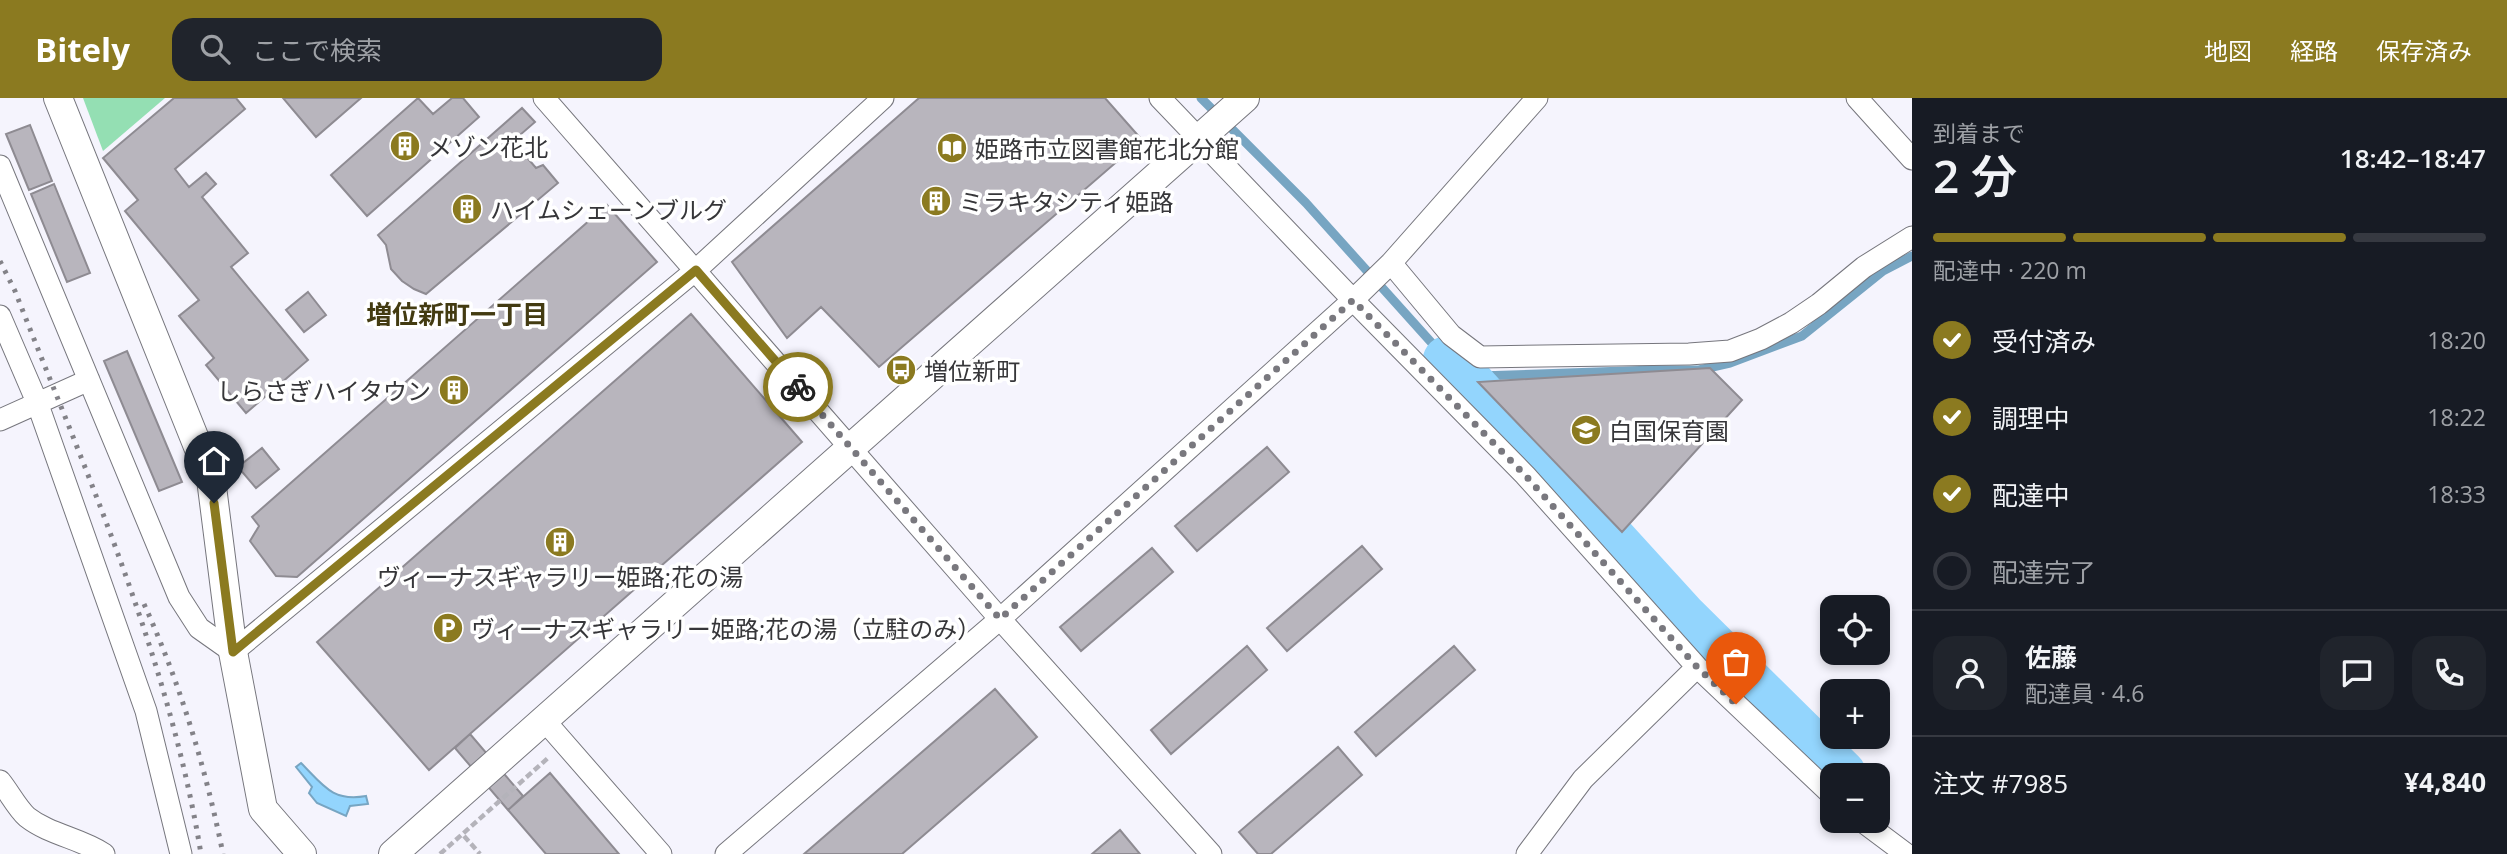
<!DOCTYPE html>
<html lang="ja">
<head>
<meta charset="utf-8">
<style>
  body { margin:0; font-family:"Open Sans","Noto Sans JP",sans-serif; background:#20242c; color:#f1f3f6; height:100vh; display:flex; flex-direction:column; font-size:26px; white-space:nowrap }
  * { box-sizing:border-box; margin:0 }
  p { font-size:23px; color:#9ea1a6 }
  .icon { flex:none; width:38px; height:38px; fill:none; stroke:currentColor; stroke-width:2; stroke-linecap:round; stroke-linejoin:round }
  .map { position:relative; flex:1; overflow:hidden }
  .drawer { display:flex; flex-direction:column; background:#171b24; width:595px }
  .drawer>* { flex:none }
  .controls { position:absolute; left:1820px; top:497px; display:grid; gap:14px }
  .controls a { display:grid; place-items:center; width:70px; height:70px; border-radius:14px; background:#171b24; box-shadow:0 4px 10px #0003; font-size:35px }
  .pin { position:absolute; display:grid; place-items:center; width:60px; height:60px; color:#fff; margin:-72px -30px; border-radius:50% 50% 50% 0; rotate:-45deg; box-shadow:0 0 7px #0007 }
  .pin .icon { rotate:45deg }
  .courier { position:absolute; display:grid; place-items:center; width:70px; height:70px; margin:-35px; border:5px solid #8b7a20; border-radius:50%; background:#fff; color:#222; box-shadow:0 2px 9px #0007 }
  .summary em { font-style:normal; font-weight:600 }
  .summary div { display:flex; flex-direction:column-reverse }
  .summary { display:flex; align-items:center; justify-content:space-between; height:119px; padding:0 21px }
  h1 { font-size:46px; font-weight:600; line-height:52px }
  .bar { display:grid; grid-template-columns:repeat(4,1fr); gap:10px 7px; align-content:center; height:84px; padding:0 21px }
  .bar i { height:9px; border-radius:5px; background:#363941 }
  .bar .on { background:#8b7a20 }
  .bar p { grid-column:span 4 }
  .line { display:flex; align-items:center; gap:18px; padding:0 21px; border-top:2px solid #363941 }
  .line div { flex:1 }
  .round { display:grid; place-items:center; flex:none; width:74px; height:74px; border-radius:21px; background:#20242c }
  ol { padding:0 21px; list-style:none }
  li { display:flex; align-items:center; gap:21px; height:77px }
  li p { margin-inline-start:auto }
  li .icon { padding:7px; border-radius:50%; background:#8b7a20; color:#fff; stroke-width:4 }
  li:last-child { color:#9ea1a6 }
  li i { width:38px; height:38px; border:4px solid #363941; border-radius:50% }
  header { display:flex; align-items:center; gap:42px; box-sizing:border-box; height:98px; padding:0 35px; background:#8b7a20; color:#fff }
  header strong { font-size:33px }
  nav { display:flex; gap:38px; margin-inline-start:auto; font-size:24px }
  .search { width:490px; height:63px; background:#20242c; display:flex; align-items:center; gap:18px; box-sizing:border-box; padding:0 24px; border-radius:21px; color:#9ea1a6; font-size:26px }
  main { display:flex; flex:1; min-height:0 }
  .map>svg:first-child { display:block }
</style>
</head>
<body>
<header>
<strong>Bitely</strong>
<div class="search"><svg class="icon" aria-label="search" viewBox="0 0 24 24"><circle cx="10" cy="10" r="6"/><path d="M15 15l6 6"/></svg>ここで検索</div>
<nav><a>地図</a><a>経路</a><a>保存済み</a></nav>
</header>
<main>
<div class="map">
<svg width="1912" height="756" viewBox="0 0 1912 756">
  <rect width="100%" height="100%" fill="#f5f4fd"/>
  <path fill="#94dfb3" d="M 83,0 L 165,0 L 103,53 Z"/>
  <path fill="#93d5fd" stroke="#77a5c2" stroke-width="2" d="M 301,665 C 323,687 332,704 366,698 L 368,706 L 350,708 L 346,718 L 317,705 L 309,695 L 312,689 L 296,669 Z"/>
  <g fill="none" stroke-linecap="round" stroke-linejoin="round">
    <path stroke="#77a5c2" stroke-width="9" d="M 1201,0 L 1306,105 L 1448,263 L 1479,278 L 1654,272 L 1699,272 L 1730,265 L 1802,238 L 1883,173 L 1912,158"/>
    <path stroke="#93d5fd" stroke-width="51" d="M 1448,263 L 1682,520 L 1841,677"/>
  </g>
  <path fill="#b8b5bd" stroke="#8e8b92" stroke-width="2" d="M 174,0 L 236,0 L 245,11 L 175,71 L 189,89 L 206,75 L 216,86 L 202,99 L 248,155 L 231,169 L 308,262 L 246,315 L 206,267 L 214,260 L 179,218 L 199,202 L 125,113 L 138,102 L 103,60 Z
    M 283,0 L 361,0 L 316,39 Z
    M 418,0 L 433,16 L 452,0 L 463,0 L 479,19 L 367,118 L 331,77 Z
    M 919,0 L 1105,0 L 1142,42 L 879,269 L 821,209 L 787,240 L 732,164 Z
    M 522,10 L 535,24 L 513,43 L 536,70 L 543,67 L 558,85 L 426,196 L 414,191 L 402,183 L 391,171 L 386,147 L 378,137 Z
    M 30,27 L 52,83 L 29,92 L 6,36 Z
    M 54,86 L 90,175 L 67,184 L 31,96 Z
    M 607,107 L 657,164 L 297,479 L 276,478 L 250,443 L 259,428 L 252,419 Z
    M 308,194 L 326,217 L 304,234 L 286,212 Z
    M 691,216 L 802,344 L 429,672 L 317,544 Z
    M 127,253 L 182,384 L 159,393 L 104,263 Z
    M 1710,270 L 1742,302 L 1622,434 L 1478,284 Z
    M 1267,349 L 1289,374 L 1197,453 L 1175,428 Z
    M 262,350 L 279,371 L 256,390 L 238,369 Z
    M 1362,448 L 1382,471 L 1287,553 L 1267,530 Z
    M 1152,450 L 1173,474 L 1081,553 L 1060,529 Z
    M 1247,548 L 1267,572 L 1171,656 L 1151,632 Z
    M 1454,548 L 1475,572 L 1376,658 L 1355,634 Z
    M 995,591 L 1037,639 L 902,756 L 804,756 Z
    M 470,636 L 523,698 L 508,712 L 455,650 Z
    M 1338,649 L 1362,677 L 1271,756 L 1258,756 L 1239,734 Z
    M 550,675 L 619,756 L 546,756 L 508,712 Z
    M 1120,732 L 1140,756 L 1092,756 Z"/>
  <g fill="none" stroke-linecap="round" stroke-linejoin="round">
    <g stroke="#76767d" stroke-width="23">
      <path id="minor" d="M 544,0 L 1000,521 L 1211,756
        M 1160,0 L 1353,202 L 1525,377 L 1697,569 L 1832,697
        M 1857,0 L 1912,61
        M 0,68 L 179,499 L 199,530 L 233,554 L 696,172 L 883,0
        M 1391,165 L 1451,237 L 1480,259 L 1689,256 L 1730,253 L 1761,241 L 1791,225 L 1819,206 L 1864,169 L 1912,139
        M 0,218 L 37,304 L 146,613 L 181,756
        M 0,322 L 89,282
        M 544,622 L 661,756
        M 0,683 C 9,694 17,710 27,719 C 50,737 80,740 104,756
        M 1862,723 L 1906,756
        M 726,756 L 1000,521 L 1353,202 L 1391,165 L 1537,0
        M 1527,756 L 1583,681 L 1697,569"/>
    </g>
    <g stroke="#76767d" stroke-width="30">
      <path id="tertiary" d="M 58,0 L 211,381 L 233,554 L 263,711 L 302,756
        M 393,756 L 1245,0"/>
    </g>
    <path stroke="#b4b3ba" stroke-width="4.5" stroke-dasharray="7 3.5" stroke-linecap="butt" d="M 464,738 L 480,756
      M 440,756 L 548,660"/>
    <use href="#minor" stroke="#fff" stroke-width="21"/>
    <use href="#tertiary" stroke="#fff" stroke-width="28"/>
    <path stroke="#838288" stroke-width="5" stroke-dasharray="3.5 7" stroke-linecap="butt" d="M 0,163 L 15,193 C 87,377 169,560 201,756
      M 144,506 C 180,585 206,671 223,756"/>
  </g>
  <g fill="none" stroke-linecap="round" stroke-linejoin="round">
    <path stroke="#79787e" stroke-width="7" stroke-dasharray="0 12.6" d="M 798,289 L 1000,521 L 1353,202 L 1525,377 L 1697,569 L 1736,606"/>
    <path stroke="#8b7a20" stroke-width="9" d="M 214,405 L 233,554 L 696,172 L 798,289"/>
  </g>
  <defs>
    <g id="building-disc" transform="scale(1.575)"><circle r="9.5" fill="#8b7a20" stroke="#fff"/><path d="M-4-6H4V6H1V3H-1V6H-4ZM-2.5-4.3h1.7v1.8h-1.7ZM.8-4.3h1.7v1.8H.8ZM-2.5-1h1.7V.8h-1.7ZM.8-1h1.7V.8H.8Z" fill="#fff"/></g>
    <g id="library-disc" transform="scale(1.575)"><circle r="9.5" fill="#8b7a20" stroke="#fff"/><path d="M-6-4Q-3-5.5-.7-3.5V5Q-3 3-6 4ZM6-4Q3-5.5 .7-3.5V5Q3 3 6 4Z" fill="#fff"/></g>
    <g id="bus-disc" transform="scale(1.575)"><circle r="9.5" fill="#8b7a20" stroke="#fff"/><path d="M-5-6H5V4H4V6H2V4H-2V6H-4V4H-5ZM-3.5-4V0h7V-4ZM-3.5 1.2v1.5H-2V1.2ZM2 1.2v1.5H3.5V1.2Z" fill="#fff"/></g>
    <g id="school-disc" transform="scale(1.575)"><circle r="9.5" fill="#8b7a20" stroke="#fff"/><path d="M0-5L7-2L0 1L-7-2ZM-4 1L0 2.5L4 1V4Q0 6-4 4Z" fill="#fff"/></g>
    <g id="parking-disc" transform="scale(1.575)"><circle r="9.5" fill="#8b7a20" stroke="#fff"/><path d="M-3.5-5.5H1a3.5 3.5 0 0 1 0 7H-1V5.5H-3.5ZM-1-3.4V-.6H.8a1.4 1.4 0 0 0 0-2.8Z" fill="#fff"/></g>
  </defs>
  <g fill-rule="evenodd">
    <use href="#building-disc" x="405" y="48"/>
    <use href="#library-disc" x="952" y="50"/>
    <use href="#building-disc" x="936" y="103"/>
    <use href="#building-disc" x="467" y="111"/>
    <use href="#bus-disc" x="901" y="272"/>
    <use href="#building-disc" x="454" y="292"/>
    <use href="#school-disc" x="1586" y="332"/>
    <use href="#building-disc" x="560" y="444"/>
    <use href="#parking-disc" x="448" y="530"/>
  </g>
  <g text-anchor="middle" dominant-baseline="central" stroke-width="7" stroke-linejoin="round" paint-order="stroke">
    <g font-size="24" fill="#363639" stroke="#fff" text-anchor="start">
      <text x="428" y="48">メゾン花北</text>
      <text x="975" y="50">姫路市立図書館花北分館</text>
      <text x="959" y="103">ミラキタシティ姫路</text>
      <text x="490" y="111">ハイムシェーンブルグ</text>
      <text x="924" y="272">増位新町</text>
      <text x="431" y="292" text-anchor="end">しらさぎハイタウン</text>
      <text x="1609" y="332">白国保育園</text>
      <text x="560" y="478" text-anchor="middle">ヴィーナスギャラリー姫路;花の湯</text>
      <text x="471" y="530">ヴィーナスギャラリー姫路;花の湯（立駐のみ）</text>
    </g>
    <g font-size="26" font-weight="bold" fill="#433b11" stroke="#fff">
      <text x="457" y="216">増位新町一丁目</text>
    </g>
  </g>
</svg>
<div class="controls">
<a><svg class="icon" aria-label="locate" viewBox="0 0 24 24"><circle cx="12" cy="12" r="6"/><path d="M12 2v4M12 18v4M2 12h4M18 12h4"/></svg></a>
<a>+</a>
<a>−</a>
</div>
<div class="pin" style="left:1736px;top:606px;background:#ea580c"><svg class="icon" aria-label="bag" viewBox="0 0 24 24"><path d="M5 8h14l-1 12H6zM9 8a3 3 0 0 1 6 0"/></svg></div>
<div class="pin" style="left:214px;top:405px;background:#1f2937"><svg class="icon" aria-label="home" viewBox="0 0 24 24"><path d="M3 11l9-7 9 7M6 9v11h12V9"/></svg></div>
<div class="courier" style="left:798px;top:289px"><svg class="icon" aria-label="bike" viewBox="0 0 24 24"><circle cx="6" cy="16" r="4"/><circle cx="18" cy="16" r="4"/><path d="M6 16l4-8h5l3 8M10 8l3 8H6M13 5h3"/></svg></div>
</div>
<section class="drawer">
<div class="summary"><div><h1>2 分</h1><p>到着まで</p></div><em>18:42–18:47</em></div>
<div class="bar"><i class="on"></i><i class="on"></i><i class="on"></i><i></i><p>配達中 · 220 m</p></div>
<ol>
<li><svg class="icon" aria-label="check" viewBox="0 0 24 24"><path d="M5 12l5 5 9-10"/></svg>受付済み<p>18:20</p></li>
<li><svg class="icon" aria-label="check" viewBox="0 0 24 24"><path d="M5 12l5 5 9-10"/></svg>調理中<p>18:22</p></li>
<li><svg class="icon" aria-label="check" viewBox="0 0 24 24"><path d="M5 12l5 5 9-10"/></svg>配達中<p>18:33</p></li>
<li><i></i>配達完了</li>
</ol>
<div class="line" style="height:126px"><a class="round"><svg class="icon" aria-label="person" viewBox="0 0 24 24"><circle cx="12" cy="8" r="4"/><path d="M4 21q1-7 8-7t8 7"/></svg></a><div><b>佐藤</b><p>配達員 · 4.6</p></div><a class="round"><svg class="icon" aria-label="chat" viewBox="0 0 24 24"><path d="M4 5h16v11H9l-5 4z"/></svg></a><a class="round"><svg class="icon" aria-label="phone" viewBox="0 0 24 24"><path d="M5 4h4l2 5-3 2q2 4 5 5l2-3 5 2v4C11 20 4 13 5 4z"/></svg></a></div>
<div class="line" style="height:91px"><div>注文 #7985</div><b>¥4,840</b></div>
</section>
</main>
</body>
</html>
